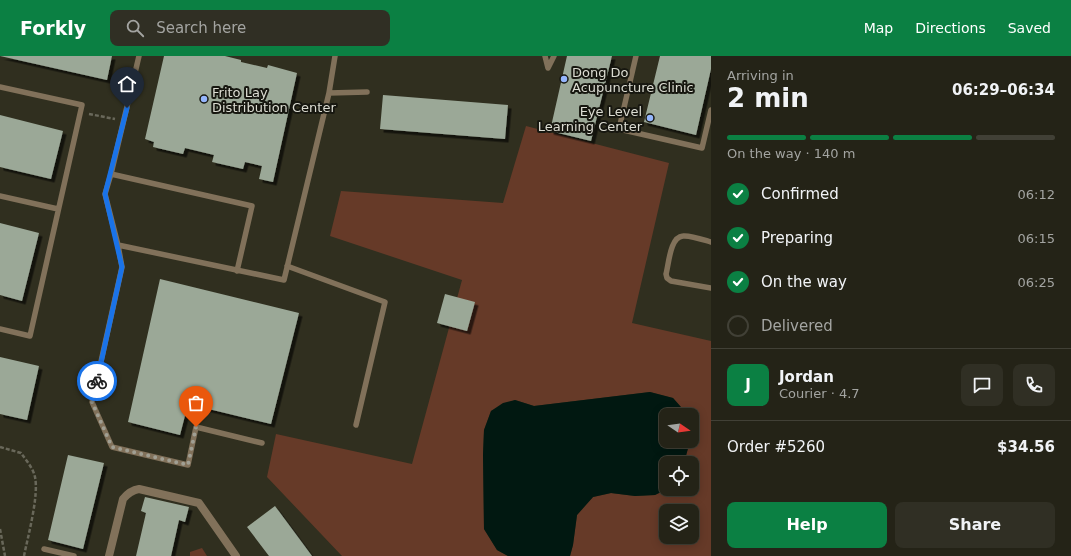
<!DOCTYPE html>
<html lang="en">
<head>
<meta charset="utf-8">
<style>
  body { margin:0; font-family:"DejaVu Sans",sans-serif; background:#302f24; color:#f1f3f6; height:100vh; display:flex; flex-direction:column; font-size:15px; white-space:nowrap }
  * { box-sizing:border-box; margin:0 }
  p { font-size:13px; color:#a3a4a1 }
  .icon { flex:none; width:22px; height:22px; fill:none; stroke:currentColor; stroke-width:2; stroke-linecap:round; stroke-linejoin:round }
  .map { position:relative; flex:1; overflow:hidden }
  .details { display:flex; flex-direction:column; background:#242317; width:360px }
  .details>* { flex:none }
  .needle { width:26px; rotate:103deg }
  .controls { position:absolute; left:659px; top:352px; display:grid; gap:8px }
  .controls a { display:grid; place-items:center; width:40px; height:40px; border-radius:8px; background:#242317; box-shadow:0 2px 10px #0003,0 0 0 1px #414036; font-size:20px }
  .pin { position:absolute; display:grid; place-items:center; width:34px; height:34px; color:#fff; margin:-41px -17px; border-radius:50% 50% 50% 0; rotate:-45deg; box-shadow:0 0 4px #0007 }
  .pin .icon { rotate:45deg }
  .courier { position:absolute; display:grid; place-items:center; width:40px; height:40px; margin:-20px; border:3px solid #1a73e8; border-radius:50%; background:#fff; color:#222; box-shadow:0 1px 5px #0007 }
  .summary em { font-style:normal; font-weight:700 }
  .summary div { display:flex; flex-direction:column-reverse }
  .summary { display:flex; align-items:center; justify-content:space-between; height:68px; padding:0 16px }
  h1 { font-size:26px; font-weight:700; line-height:30px }
  .bar { display:grid; grid-template-columns:repeat(4,1fr); gap:6px 4px; align-content:center; height:48px; padding:0 16px }
  .bar i { height:5px; border-radius:3px; background:#414036 }
  .bar .active { background:#0b8043 }
  .bar p { grid-column:span 4 }
  .line { display:flex; align-items:center; gap:10px; padding:0 16px; border-top:1px solid #414036 }
  .line div { flex:1 }
  .round { display:grid; place-items:center; flex:none; width:42px; height:42px; border-radius:8px; background:#302f24 }
  ol { padding:0 16px; list-style:none }
  li { display:flex; align-items:center; gap:12px; height:44px }
  li p { margin-inline-start:auto }
  li .icon { padding:4px; border-radius:50%; background:#0b8043; color:#fff; stroke-width:4 }
  li:last-child { color:#a3a4a1 }
  li i { width:22px; height:22px; border:2px solid #414036; border-radius:50% }
  .button { display:flex; gap:8px; margin-top:auto; padding:8px 16px }
  .button a { flex:1; height:46px; border-radius:8px; background:#0b8043; color:#fff; font-size:16px; font-weight:700; line-height:46px; text-align:center }
  .button a+a { background:#302f24; color:#f1f3f6 }
  header { display:flex; align-items:center; gap:24px; box-sizing:border-box; height:56px; padding:0 20px; background:#0b8043; color:#fff }
  header strong { font-size:19px }
  nav { display:flex; gap:22px; margin-inline-start:auto; font-size:14px }
  .search { width:280px; height:36px; background:#302f24; display:flex; align-items:center; gap:10px; box-sizing:border-box; padding:0 14px; border-radius:8px; color:#a3a4a1; font-size:15px }
  main { display:flex; flex:1; min-height:0 }
  .map>svg:first-child { display:block }
</style>
</head>
<body>
<header>
<strong>Forkly</strong>
<div class="search"><svg class="icon" aria-label="search" viewBox="0 0 24 24"><circle cx="10" cy="10" r="6"/><path d="M15 15l6 6"/></svg>Search here</div>
<nav><a>Map</a><a>Directions</a><a>Saved</a></nav>
</header>
<main>
<div class="map">
<svg width="711" height="500" viewBox="0 0 711 500">
  <defs>
    <filter id="shadow"><feDropShadow dx="3.5" dy="3.5" stdDeviation="0" flood-color="#0009"/></filter>
  </defs>
  <rect width="100%" height="100%" fill="#302f1f"/>
  <path fill="#663a28" fill-rule="evenodd" d="M 526,70 L 669,107 L 632,267 L 711,285 L 711,500 L 570,500 L 573,489 L 577,459 L 593,441 L 611,437 L 635,440 L 655,439 L 667,433 L 692,433 L 692,407 L 684,407 L 690,385 L 692,385 L 692,359 L 688,359 L 673,342 L 650,336 L 534,350 L 515,344 L 491,355 L 484,374 L 483,399 L 484,473 L 497,494 L 508,500 L 342,500 L 267,421 L 276,378 L 412,408 L 462,224 L 330,180 L 341,135 L 503,147 ZM 666,455 L 692,455 L 692,481 L 666,481 Z
    M 202,492 L 207,500 L 190,500 L 190,496 Z"/>
  <path fill="#011811" d="M 650,336 L 673,342 L 688,359 L 666,359 L 666,385 L 690,385 L 684,407 L 666,407 L 667,433 L 655,439 L 635,440 L 611,437 L 593,441 L 577,459 L 573,489 L 570,500 L 508,500 L 497,494 L 484,473 L 483,399 L 484,374 L 491,355 L 503,347 L 515,344 L 534,350 Z"/>
  <path fill="#9ba897" filter="url(#shadow)" d="M 0,0 L 112,0 L 107,24 Z
    M 164,0 L 225,0 L 241,4 L 241,6 L 267,12 L 268,9 L 297,17 L 273,126 L 259,123 L 262,110 L 245,106 L 243,113 L 212,106 L 214,99 L 185,92 L 183,98 L 153,91 L 154,86 L 145,83 Z
    M 567,0 L 612,0 L 591,85 L 550,75 Z
    M 660,0 L 711,0 L 711,13 L 696,79 L 644,66 Z
    M 383,39 L 508,49 L 505,83 L 380,73 Z
    M 0,59 L 63,75 L 51,123 L 0,111 Z
    M 0,167 L 39,177 L 22,245 L 0,239 Z
    M 160,223 L 299,257 L 271,368 L 188,348 L 180,379 L 128,366 Z
    M 445,238 L 475,246 L 467,275 L 437,267 Z
    M 0,301 L 39,310 L 27,364 L 0,358 Z
    M 68,399 L 104,407 L 83,493 L 48,484 Z
    M 145,441 L 189,451 L 185,466 L 179,464 L 171,500 L 136,500 L 146,457 L 141,455 Z
    M 275,450 L 312,500 L 269,500 L 247,471 Z"/>
  <g fill="none" stroke-linecap="round" stroke-linejoin="round">
    <path stroke="#69685a" stroke-width="2.5" stroke-dasharray="4 2" stroke-linecap="butt" d="M 89,58 L 115,63
      M 0,391 L 21,397 C 26,404 33,412 35,421 C 39,440 28,480 24,500
      M 0,473 L 5,500"/>
    <path stroke="#81715a" stroke-width="5.5" d="M 139,0 L 111,118 L 252,150 L 237,215
      M 545,0 L 548,12 L 554,0
      M 636,0 L 619,73 L 702,92 L 711,54
      M 0,31 L 82,49 L 30,280 L 0,273
      M 329,37 L 367,36
      M 111,118 L 105,138 L 118,189 L 284,224 L 329,37 L 335,0
      M 0,140 L 58,153
      M 711,186 C 704,184 690,179 683,180 C 670,181 669,207 666,218 L 667,222 L 671,225 L 711,232
      M 118,189 L 122,211 L 92,346 L 112,391 L 188,409 L 196,371 L 262,387
      M 287,210 L 385,246 L 356,369
      M 44,493 L 74,500"/>
    <path stroke="#81715a" stroke-width="8" d="M 109,500 L 123,443 C 128,437 132,434 139,433 L 199,447 L 236,500"/>
  </g>
  <g fill="none" stroke-linecap="round" stroke-linejoin="round">
    <path stroke="#a09f93" stroke-width="4" stroke-dasharray="0 7.2" d="M 97,325 L 92,346 L 112,391 L 188,409 L 196,371"/>
    <path stroke="#1a73e8" stroke-width="5" d="M 97,325 L 122,211 L 105,138 L 127,52"/>
  </g>
  <g fill="#95b6fd" stroke="#171710" stroke-width="1.5">
    <circle cx="564" cy="23" r="4"/>
    <circle cx="204" cy="43" r="4"/>
    <circle cx="650" cy="62" r="4"/>
  </g>
  <g text-anchor="middle" dominant-baseline="central" stroke-width="4" stroke-linejoin="round" paint-order="stroke">
    <g font-size="13" fill="#dcdcd2" stroke="#171710" text-anchor="start">
      <text x="572" y="16">Dong Do<tspan x="572" dy="15">Acupuncture Clinic</tspan></text>
      <text x="212" y="36">Frito Lay<tspan x="212" dy="15">Distribution Center</tspan></text>
      <text x="642" y="55" text-anchor="end">Eye Level<tspan x="642" dy="15">Learning Center</tspan></text>
    </g>
  </g>
</svg>
<div class="controls">
<a><svg class="needle" viewBox="-14 -14 28 28"><path d="M0-13l5 13h-10z" fill="#e53935"/><path d="M0 13l5-13h-10z" fill="#a3a4a1"/></svg></a>
<a><svg class="icon" aria-label="locate" viewBox="0 0 24 24"><circle cx="12" cy="12" r="6"/><path d="M12 2v4M12 18v4M2 12h4M18 12h4"/></svg></a>
<a><svg class="icon" aria-label="layers" viewBox="0 0 24 24"><path d="M12 4l9 5-9 5-9-5zM3 14l9 5 9-5"/></svg></a>
</div>
<div class="pin" style="left:196px;top:371px;background:#ea580c"><svg class="icon" aria-label="bag" viewBox="0 0 24 24"><path d="M5 8h14l-1 12H6zM9 8a3 3 0 0 1 6 0"/></svg></div>
<div class="pin" style="left:127px;top:52px;background:#1f2937"><svg class="icon" aria-label="home" viewBox="0 0 24 24"><path d="M3 11l9-7 9 7M6 9v11h12V9"/></svg></div>
<div class="courier" style="left:97px;top:325px"><svg class="icon" aria-label="bike" viewBox="0 0 24 24"><circle cx="6" cy="16" r="4"/><circle cx="18" cy="16" r="4"/><path d="M6 16l4-8h5l3 8M10 8l3 8H6M13 5h3"/></svg></div>
</div>
<section class="details">
<div class="summary"><div><h1>2 min</h1><p>Arriving in</p></div><em>06:29–06:34</em></div>
<div class="bar"><i class="active"></i><i class="active"></i><i class="active"></i><i></i><p>On the way · 140 m</p></div>
<ol>
<li><svg class="icon" aria-label="check" viewBox="0 0 24 24"><path d="M5 12l5 5 9-10"/></svg>Confirmed<p>06:12</p></li>
<li><svg class="icon" aria-label="check" viewBox="0 0 24 24"><path d="M5 12l5 5 9-10"/></svg>Preparing<p>06:15</p></li>
<li><svg class="icon" aria-label="check" viewBox="0 0 24 24"><path d="M5 12l5 5 9-10"/></svg>On the way<p>06:25</p></li>
<li><i></i>Delivered</li>
</ol>
<div class="line" style="height:72px"><b class="round" style="background:#0b8043;color:#fff">J</b><div><b>Jordan</b><p>Courier · 4.7</p></div><a class="round"><svg class="icon" aria-label="chat" viewBox="0 0 24 24"><path d="M4 5h16v11H9l-5 4z"/></svg></a><a class="round"><svg class="icon" aria-label="phone" viewBox="0 0 24 24"><path d="M5 4h4l2 5-3 2q2 4 5 5l2-3 5 2v4C11 20 4 13 5 4z"/></svg></a></div>
<div class="line" style="height:52px"><div>Order #5260</div><b>$34.56</b></div>
<div class="button"><a>Help</a><a>Share</a></div>
</section>
</main>
</body>
</html>
